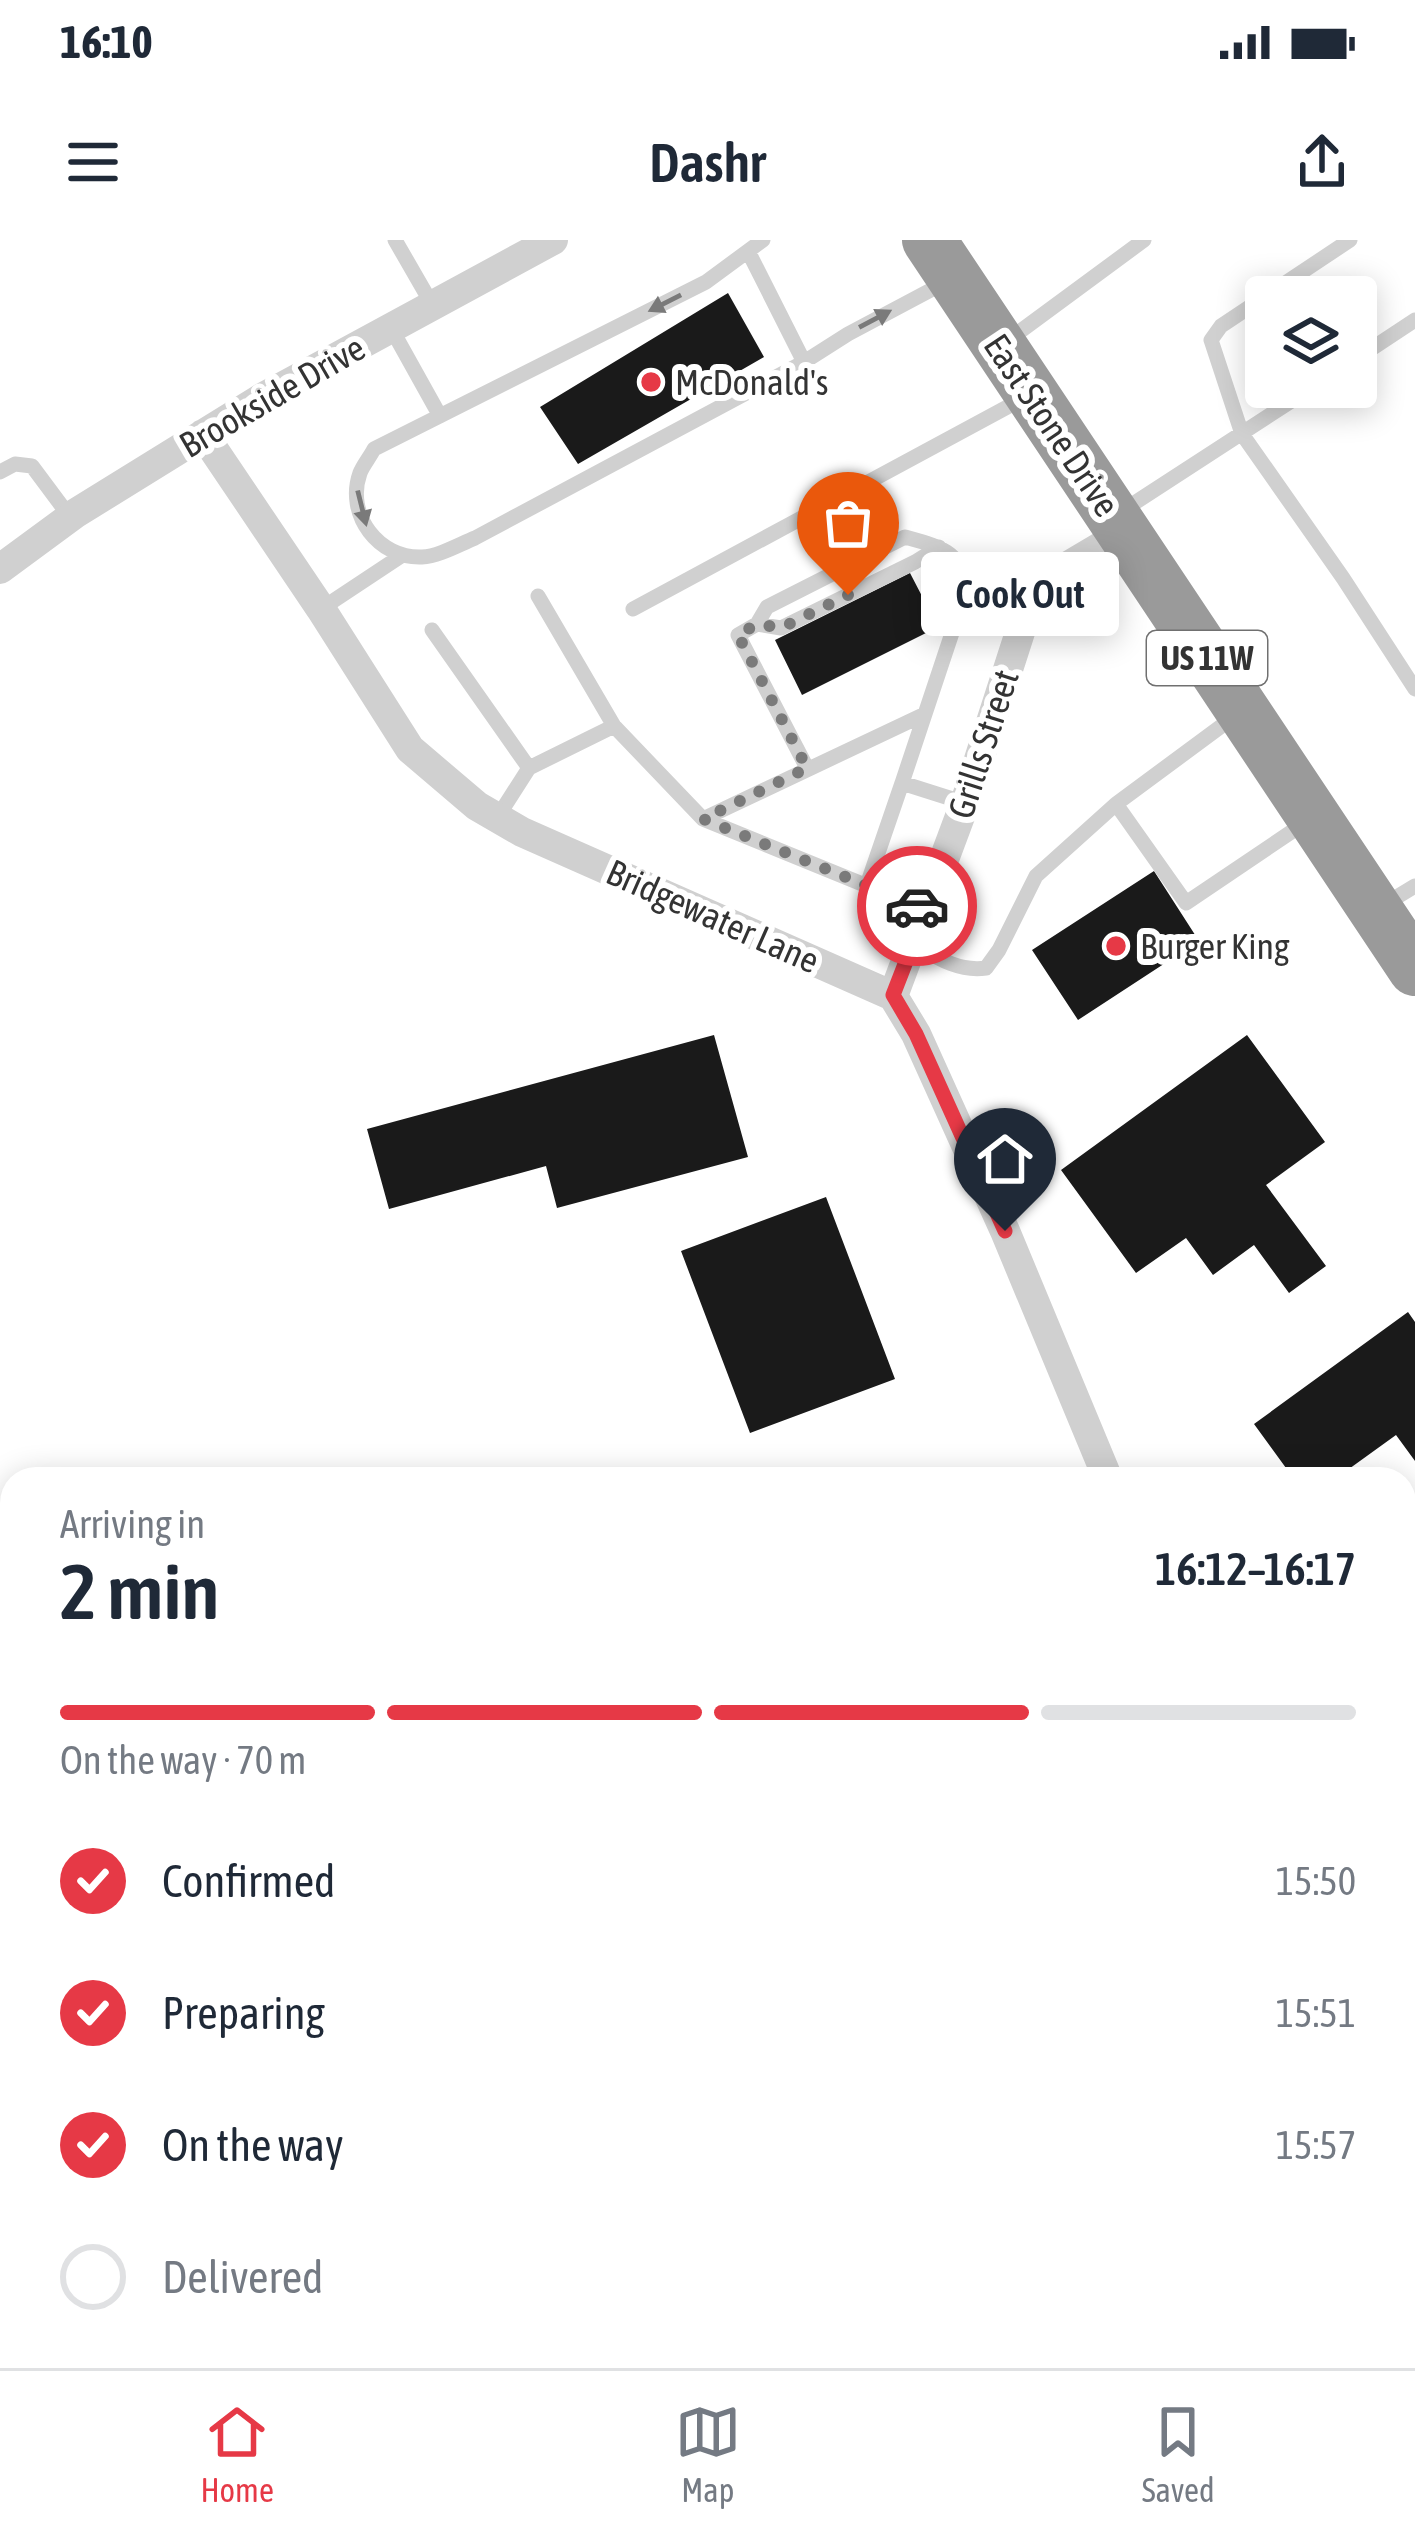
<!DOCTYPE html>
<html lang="en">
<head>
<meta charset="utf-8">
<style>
  body { margin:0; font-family:"Asap Condensed",sans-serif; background:#f6f6f7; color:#1f2937; height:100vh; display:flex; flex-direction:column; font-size:45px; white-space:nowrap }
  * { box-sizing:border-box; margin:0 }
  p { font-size:39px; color:#747a83 }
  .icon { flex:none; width:66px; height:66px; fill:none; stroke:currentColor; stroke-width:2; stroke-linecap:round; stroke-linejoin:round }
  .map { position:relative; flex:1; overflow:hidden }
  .details { position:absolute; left:0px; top:1227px; width:1416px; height:903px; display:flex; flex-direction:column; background:#fff; border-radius:36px 36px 0 0; box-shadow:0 6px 30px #0003 }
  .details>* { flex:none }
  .fabs { position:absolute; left:1245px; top:36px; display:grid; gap:24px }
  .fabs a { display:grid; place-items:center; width:132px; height:132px; border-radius:12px; background:#fff; box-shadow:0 6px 30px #0003; font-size:60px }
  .pin { position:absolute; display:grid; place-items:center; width:102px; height:102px; color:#fff; margin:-123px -51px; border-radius:50% 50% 50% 0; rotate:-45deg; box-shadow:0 0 12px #0007 }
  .pin .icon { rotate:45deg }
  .courier { position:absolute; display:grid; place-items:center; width:120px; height:120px; margin:-60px; border:9px solid #e63946; border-radius:50%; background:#fff; color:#222; box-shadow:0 3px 15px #0007 }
  .bubble { position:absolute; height:84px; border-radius:12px; background:#fff; box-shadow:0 6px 30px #0003; font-size:39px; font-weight:600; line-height:84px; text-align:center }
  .summary em { font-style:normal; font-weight:600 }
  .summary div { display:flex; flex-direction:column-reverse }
  .summary { display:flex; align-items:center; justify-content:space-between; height:204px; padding:0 60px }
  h1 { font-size:78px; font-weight:600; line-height:90px }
  .bar { display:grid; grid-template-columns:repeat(4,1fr); gap:18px 12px; align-content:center; height:144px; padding:0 60px }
  .bar i { height:15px; border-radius:9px; background:#e0e1e3 }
  .bar .selected { background:#e63946 }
  .bar p { grid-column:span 4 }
  ol { padding:0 60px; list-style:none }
  li { display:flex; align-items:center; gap:36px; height:132px }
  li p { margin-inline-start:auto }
  li .icon { padding:12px; border-radius:50%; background:#e63946; color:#fff; stroke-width:4 }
  li:last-child { color:#747a83 }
  li i { width:66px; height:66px; border:6px solid #e0e1e3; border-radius:50% }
  .status { display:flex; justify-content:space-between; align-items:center; height:84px; padding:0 60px; background:#fff; direction:ltr }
  .status svg { height:33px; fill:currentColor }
  header { display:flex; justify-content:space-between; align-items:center; height:156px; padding:0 60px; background:#fff; font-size:54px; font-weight:600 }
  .menu { display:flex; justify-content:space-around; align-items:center; height:168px; border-top:3px solid #e0e1e3; background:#fff; font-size:33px; color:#747a83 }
  .menu a { display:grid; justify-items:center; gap:6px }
  .menu .selected { color:#e63946 }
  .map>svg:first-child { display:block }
</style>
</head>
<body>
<div class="status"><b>16:10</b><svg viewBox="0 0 49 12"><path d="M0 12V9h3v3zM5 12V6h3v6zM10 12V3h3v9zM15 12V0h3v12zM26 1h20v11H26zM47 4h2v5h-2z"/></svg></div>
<header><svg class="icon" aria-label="menu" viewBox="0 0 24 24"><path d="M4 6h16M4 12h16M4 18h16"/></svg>Dashr<svg class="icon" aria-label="share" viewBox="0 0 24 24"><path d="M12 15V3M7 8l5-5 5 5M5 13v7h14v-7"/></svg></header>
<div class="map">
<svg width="1415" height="2128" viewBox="0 0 1415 2128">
  <rect width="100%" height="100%" fill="#fff"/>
  <path fill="#1a1a1a" d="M 728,53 L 764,117 L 578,224 L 540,167 Z
    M 910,333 L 938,387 L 802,455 L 775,400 Z
    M 1154,631 L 1199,701 L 1078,780 L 1032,710 Z
    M 714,795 L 748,917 L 557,968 L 546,926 L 389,969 L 367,889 Z
    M 1247,795 L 1325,902 L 1266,945 L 1326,1026 L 1289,1053 L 1254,1005 L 1213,1035 L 1186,998 L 1136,1033 L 1061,930 Z
    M 826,957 L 895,1139 L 750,1193 L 681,1011 Z
    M 1408,1072 L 1415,1082 L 1415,1221 L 1396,1195 L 1335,1239 L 1294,1239 L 1254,1184 Z
    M 1415,1414 L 1415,1605 L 1404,1586 L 1404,1422 Z"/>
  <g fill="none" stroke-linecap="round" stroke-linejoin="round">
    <path stroke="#d0d0d0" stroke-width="15" d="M 395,0 L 433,66
      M 763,0 L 706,42 L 374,209 C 370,217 363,225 360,233 C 345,275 379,319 422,317 C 439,316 458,305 475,298 L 804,122 L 848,94 L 944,43
      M 1350,0 L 1221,86 L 1211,100 L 1242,194 L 1343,338 L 1415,449
      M 748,11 L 804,122
      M 391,88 L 440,176
      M 1007,101 L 1144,0
      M 1356,119 L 1415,80
      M 0,232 L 15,224 L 32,226 L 70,277
      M 1119,273 L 1313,147
      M 538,356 L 614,486
      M 321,369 L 401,316
      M 633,369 L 1024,158
      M 757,384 L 767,367 L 905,297 C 941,307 966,312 965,354 L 925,474
      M 432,390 L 529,528
      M 1235,476 L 1116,564 L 1186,663 L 1306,582
      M 807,528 L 738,395 L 757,384 L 781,388 L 915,322 L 939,307
      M 497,578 L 529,528 L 614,486 L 703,579 L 926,670
      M 703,579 L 925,474 L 902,543
      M 867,645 L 902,543 L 965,563
      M 1382,666 L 1415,646
      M 912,703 C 936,717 958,732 986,728 L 999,710 L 1036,636 L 1116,564
      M 0,1830 L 12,1817
      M 517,2118 L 526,2128
      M 650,2118 L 658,2128
      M 984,2118 L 998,2128
      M 892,2128 L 909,2118"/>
    <path stroke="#d0d0d0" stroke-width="30" d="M 203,194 L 321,369 L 410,509 L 477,566 L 522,592 L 893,756 L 916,794 L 1005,991 L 1108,1239
      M 0,329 L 76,273 L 262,158 L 553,0
      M 893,756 L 965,563 L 1022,386 L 1042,347 L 1060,331 L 1124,293
      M 1404,1746 L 1415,1764
      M 1404,1982 L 1415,1976
      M 1139,2128 L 1157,2118"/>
    <path stroke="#9a9a9a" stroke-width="54" d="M 929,0 L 1415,729"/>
  </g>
  <defs><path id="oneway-solid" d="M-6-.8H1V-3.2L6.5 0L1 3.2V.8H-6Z" transform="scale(3)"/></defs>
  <g fill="#7a7a7a">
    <use href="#oneway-solid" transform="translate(665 63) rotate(153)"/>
    <use href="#oneway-solid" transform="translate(875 79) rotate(-28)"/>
    <use href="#oneway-solid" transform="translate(362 268) rotate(76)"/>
  </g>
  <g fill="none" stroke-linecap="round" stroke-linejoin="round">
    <path stroke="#7a7a7a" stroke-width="12" stroke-dasharray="0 21.6" d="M 848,355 L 781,388 L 757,384 L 738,395 L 807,528 L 703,579 L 917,666"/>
    <path stroke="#e63946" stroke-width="15" d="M 917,666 L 926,670 L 893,755 L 916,794 L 1005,991"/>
  </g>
  <g fill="#e63946" stroke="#fff" stroke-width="4.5">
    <circle cx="651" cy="142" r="12"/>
    <circle cx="1116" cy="706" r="12"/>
  </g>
  <g text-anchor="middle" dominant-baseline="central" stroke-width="12" stroke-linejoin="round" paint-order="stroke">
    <rect fill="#fff" stroke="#707070" stroke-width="3" x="1147" y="391" width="120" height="54" rx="9"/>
    <g font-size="33" font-weight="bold" fill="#333">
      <text x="1207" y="418">US 11W</text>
    </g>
    <g font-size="36" fill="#333" stroke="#fff" text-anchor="start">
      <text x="675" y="142">McDonald's</text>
      <text x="1140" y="706">Burger King</text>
    </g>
    <g font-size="36" fill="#333" stroke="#fff">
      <text transform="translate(272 156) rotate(-30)">Brookside Drive</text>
      <text transform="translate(1052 185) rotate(56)">East Stone Drive</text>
      <text transform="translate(983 504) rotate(-72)">Grills Street</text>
      <text transform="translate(713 676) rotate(24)">Bridgewater Lane</text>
    </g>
  </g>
</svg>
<div class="fabs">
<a><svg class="icon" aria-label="layers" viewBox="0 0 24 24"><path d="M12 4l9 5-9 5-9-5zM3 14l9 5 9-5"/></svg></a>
</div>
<div class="pin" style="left:848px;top:355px;background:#ea580c"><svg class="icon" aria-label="bag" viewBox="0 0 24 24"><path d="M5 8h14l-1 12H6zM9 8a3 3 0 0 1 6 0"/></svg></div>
<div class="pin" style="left:1005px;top:991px;background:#1f2937"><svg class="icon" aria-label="home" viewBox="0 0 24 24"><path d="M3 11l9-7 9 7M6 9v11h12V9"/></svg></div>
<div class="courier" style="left:917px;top:666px"><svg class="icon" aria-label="car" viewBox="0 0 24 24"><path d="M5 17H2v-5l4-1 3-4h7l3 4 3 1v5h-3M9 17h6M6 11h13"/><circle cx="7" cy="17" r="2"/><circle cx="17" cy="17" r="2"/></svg></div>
<div class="bubble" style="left:921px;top:312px;width:198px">Cook Out</div>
<section class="details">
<div class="summary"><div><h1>2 min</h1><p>Arriving in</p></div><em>16:12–16:17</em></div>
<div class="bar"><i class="selected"></i><i class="selected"></i><i class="selected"></i><i></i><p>On the way · 70 m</p></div>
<ol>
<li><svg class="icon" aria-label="check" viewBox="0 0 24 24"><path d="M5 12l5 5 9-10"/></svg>Confirmed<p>15:50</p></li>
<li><svg class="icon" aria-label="check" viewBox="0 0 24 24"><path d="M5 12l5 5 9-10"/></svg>Preparing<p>15:51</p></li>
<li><svg class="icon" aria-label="check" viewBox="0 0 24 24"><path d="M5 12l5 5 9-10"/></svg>On the way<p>15:57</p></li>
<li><i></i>Delivered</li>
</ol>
</section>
</div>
<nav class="menu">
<a class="selected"><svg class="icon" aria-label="home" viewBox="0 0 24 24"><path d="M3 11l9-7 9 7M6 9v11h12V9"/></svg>Home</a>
<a><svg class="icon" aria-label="map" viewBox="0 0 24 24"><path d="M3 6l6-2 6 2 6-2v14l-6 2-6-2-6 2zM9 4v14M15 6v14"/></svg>Map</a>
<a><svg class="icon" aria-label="saved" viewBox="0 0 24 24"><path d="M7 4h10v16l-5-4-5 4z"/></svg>Saved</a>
</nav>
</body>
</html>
